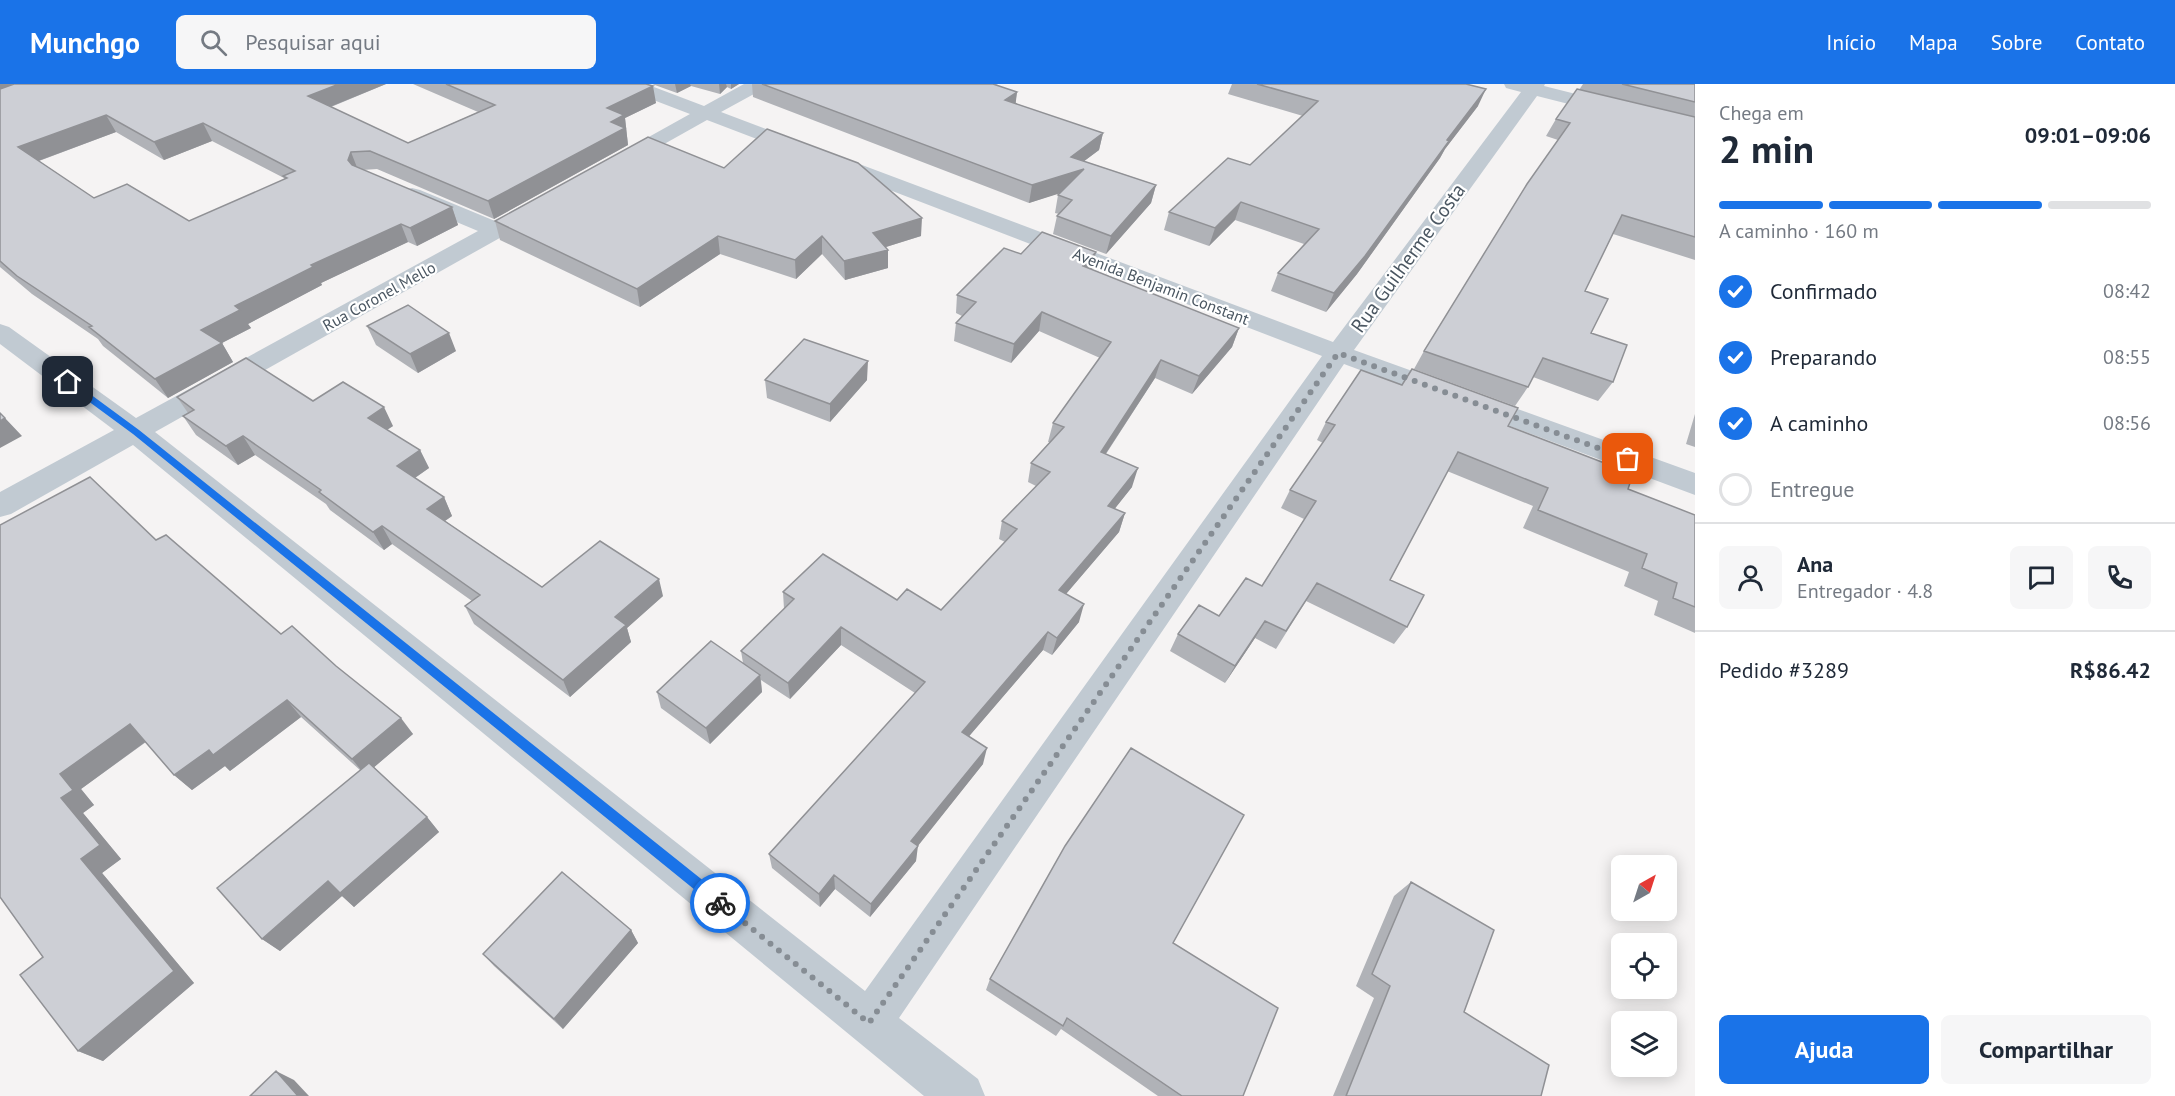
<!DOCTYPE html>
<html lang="pt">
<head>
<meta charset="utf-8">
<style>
  body { margin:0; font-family:"PT Sans",sans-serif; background:#f6f6f7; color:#1f2937; height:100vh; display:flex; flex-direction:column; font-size:22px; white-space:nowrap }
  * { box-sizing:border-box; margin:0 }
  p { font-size:20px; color:#747a83 }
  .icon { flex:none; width:33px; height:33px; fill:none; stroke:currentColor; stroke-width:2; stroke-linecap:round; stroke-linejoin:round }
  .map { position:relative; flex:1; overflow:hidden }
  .sheet { display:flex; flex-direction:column; background:#fff; width:480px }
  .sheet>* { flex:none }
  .needle { width:39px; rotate:39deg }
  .controls { position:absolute; left:1611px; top:771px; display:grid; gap:12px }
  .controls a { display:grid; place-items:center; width:66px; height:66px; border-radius:9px; background:#fff; box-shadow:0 3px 15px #0003; font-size:30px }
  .pin { position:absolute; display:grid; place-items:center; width:51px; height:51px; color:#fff; margin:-26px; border-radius:12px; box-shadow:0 3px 9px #0006 }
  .courier { position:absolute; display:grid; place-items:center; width:60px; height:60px; margin:-30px; border:4px solid #1a73e8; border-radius:50%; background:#fff; color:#222; box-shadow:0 2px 8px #0007 }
  .head em { font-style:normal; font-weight:600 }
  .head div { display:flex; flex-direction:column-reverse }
  .head { display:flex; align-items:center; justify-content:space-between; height:102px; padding:0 24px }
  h1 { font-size:39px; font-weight:600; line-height:45px }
  .bar { display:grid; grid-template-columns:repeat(4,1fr); gap:9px 6px; align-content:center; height:72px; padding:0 24px }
  .bar i { height:8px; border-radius:4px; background:#e0e1e3 }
  .bar .on { background:#1a73e8 }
  .bar p { grid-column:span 4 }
  .line { display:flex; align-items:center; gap:15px; padding:0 24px; border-top:2px solid #e0e1e3 }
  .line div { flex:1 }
  .round { display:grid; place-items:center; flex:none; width:63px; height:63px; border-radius:9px; background:#f6f6f7 }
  ol { padding:0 24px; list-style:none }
  li { display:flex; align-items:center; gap:18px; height:66px }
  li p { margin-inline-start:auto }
  li .icon { padding:6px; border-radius:50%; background:#1a73e8; color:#fff; stroke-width:4 }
  li:last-child { color:#747a83 }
  li i { width:33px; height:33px; border:3px solid #e0e1e3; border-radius:50% }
  .cta { display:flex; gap:12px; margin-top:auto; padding:12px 24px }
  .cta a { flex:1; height:69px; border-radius:9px; background:#1a73e8; color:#fff; font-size:24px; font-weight:600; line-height:69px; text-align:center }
  .cta a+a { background:#f6f6f7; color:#1f2937 }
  header { display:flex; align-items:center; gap:36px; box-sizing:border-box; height:84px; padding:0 30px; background:#1a73e8; color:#fff }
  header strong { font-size:28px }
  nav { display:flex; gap:33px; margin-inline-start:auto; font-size:21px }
  .search { width:420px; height:54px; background:#f6f6f7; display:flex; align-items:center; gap:15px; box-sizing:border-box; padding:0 21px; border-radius:9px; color:#747a83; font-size:22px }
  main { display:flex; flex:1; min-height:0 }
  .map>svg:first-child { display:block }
</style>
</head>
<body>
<header>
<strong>Munchgo</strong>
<div class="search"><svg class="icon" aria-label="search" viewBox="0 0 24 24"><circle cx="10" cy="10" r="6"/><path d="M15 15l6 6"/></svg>Pesquisar aqui</div>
<nav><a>Início</a><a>Mapa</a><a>Sobre</a><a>Contato</a></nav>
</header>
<main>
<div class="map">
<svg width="1695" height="1012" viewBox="0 0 1695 1012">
  <rect width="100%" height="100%" fill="#f5f3f3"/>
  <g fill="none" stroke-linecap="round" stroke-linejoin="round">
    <path fill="#c1cad2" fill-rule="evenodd" d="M 620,0 L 646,0 L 704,22 L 744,0 L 767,0 L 765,4 L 721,28 L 1333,258 L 1521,8 L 1506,4 L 1504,0 L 1545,0 L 1544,2 L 1695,40 L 1695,52 L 1537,12 L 1354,266 L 1695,389 L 1695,411 L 1344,280 L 899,934 L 978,995 L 985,1012 L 924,1012 L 133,361 L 11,430 L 0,433 L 0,408 L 114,346 L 0,260 L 0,240 L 9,243 L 136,334 L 478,147 L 404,116 L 401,111 L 404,106 L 412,104 L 420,106 L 495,137 C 510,129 527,115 544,119 L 547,124 L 544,129 L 155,348 L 865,907 L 1322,272 L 707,36 L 625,82 L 618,84 L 611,82 L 608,78 L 611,74 L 690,30 L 622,4 Z"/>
  </g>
  <path fill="#b0b2b7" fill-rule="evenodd" d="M 0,0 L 386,0 L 331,23 L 408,59 L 478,28 L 413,0 L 646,0 L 656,19 L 625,34 L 628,61 L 494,135 L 377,85 L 362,86 L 452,123 L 458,141 L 417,162 L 408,158 L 321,199 L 322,201 L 248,240 L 251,244 L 222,259 L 233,278 L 168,314 L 103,262 L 98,255 L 32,210 L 0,183 ZM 116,48 L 164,76 L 212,57 L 284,94 L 285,96 L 189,137 L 94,114 L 39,77 Z
    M 652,0 L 739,0 L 731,5 L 727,3 L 720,10 L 691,2 L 677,9 Z
    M 752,0 L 998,0 L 996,1 L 1017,8 L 1015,20 L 1103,49 L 1099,66 L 1084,77 L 1156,101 L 1151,119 L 1106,170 L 1053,150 L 1057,132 L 1059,130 L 1055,129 L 1058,111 L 1059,109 L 1029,119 L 753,13 Z
    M 1232,0 L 1466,0 L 1478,22 L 1445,65 L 1440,74 L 1357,190 L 1326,228 L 1271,207 L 1278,189 L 1304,160 L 1235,136 L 1209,162 L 1164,146 L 1169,128 L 1250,81 L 1303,32 L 1228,10 Z
    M 1583,0 L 1695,0 L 1695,176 L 1613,150 L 1585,207 L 1591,249 L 1613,298 L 1598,317 L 1533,293 L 1528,303 L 1515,322 L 1414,285 L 1424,267 L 1558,56 L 1546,52 L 1556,35 L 1579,6 Z
    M 724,84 L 921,152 L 886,163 L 888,184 L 845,196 L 822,170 L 796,195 L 720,170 L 640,223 L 500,156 L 495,137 Z
    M 1021,170 L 1092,186 L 1239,244 L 1232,263 L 1192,310 L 1155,294 L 1106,370 L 1132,403 L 1114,425 L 1125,429 L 1119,448 L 1066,510 L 1079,538 L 1052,571 L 1043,566 L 969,652 L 983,680 L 917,762 L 916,777 L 870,833 L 835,805 L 820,823 L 772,784 L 769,770 L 915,609 L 841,561 L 790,615 L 761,596 L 762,608 L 710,660 L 661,624 L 657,608 L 743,579 L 741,567 L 784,525 L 783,508 L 897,516 L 941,526 L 1005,458 L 999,455 L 1002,437 L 1036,402 L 1028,398 L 1031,379 L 1050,358 L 1048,358 L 1053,339 L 1100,274 L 1039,247 L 1011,279 L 954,257 L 956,239 L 962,232 L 956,229 L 957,211 Z
    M 367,242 L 456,267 L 418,289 L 376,261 Z
    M 765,296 L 867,296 L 830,338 L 767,314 Z
    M 177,313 L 313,317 L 393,342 L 387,346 L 420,366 L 429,384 L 415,394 L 444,413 L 452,432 L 445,437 L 542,503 L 663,512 L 627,544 L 631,558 L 570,613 L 474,540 L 465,522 L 472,517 L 392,460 L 384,466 L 330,426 L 326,420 L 255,371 L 238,381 L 196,351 L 183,332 L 188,329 Z
    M 1695,330 L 1695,363 L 1686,360 Z
    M 1326,338 L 1508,342 L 1628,405 L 1695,431 L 1695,549 L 1654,531 L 1658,517 L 1624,502 L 1629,488 L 1523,444 L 1533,422 L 1447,387 L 1390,496 L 1407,543 L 1394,560 L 1306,517 L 1276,565 L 1255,554 L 1225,599 L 1170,567 L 1178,550 L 1219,532 L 1262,502 L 1304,435 L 1281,424 L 1290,406 L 1323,359 L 1317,356 Z
    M 156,456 L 281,550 L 336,582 L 413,650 L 374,683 L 427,733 L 439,748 L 354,823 L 342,812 L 280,867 L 262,855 L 361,687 L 301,633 L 230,687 L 225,682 L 192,706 L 174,691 L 146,658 L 81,705 L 94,721 L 83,729 L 121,775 L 102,789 L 194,899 L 103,977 L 78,967 L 43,873 L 0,813 Z
    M 1411,798 L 1464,928 L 1541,1012 L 1333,1012 L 1374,914 L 1356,902 L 1394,812 Z
    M 631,846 L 638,859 L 563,945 L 494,882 L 483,870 Z
    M 1173,859 L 1243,1012 L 1158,1012 L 1061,945 L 1056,952 L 986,906 L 990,895 Z"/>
  <path fill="#909195" d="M 0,0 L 25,0 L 0,9 Z
    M 339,0 L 386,0 L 315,29 L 308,12 Z
    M 675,0 L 690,0 L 691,2 L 677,9 Z
    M 719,0 L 726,0 L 727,3 L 720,10 Z
    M 731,0 L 739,0 L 731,5 Z
    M 653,2 L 656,19 L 625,34 L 628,61 L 494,135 L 488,117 L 607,24 Z
    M 1486,5 L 1478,22 L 1445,65 L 1440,74 L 1357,190 L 1326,228 L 1334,209 L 1447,56 Z
    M 1017,8 L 1015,25 L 1005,16 Z
    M 106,31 L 116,48 L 30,80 L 18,63 Z
    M 203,39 L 212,57 L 164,76 L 154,58 Z
    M 1103,49 L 1099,66 L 1067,90 L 1071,73 Z
    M 351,68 L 358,86 L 355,93 L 348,76 Z
    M 1084,85 L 1080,103 L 1029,119 L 1032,101 Z
    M 1156,101 L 1151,119 L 1106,170 L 1111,152 Z
    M 1241,118 L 1235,136 L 1209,162 L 1215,144 Z
    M 452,123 L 458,141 L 417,162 L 410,144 Z
    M 922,134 L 921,152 L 873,167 L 873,149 Z
    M 401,140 L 408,158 L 321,199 L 322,201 L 248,240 L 251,244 L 212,264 L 201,246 L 235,222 L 311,181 Z
    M 718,152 L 720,170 L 640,223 L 637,205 Z
    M 822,152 L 822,170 L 796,195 L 795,176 Z
    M 888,166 L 888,184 L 845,196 L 844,177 Z
    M 1096,168 L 1092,186 L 1083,182 Z
    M 1042,228 L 1039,247 L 1011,279 L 1014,260 Z
    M 1239,244 L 1232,263 L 1192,310 L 1199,292 Z
    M 449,249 L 456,267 L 418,289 L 410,270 Z
    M 222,259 L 233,278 L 168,314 L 155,295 Z
    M 1161,276 L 1155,294 L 1095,386 L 1101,368 Z
    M 868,277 L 867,296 L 830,338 L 830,320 Z
    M 384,323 L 393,342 L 377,352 L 368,334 Z
    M 5,334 L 22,352 L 0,364 L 0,337 Z
    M 243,352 L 255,371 L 238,381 L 226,362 Z
    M 420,366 L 429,384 L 406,400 L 397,382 Z
    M 1138,384 L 1132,403 L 1102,441 L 1108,422 Z
    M 444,413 L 452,432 L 436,443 L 427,425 Z
    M 1125,429 L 1119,448 L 1054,524 L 1059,506 Z
    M 382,442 L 392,460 L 384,466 L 373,448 Z
    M 659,495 L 663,512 L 627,544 L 631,558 L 570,613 L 563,596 L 615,533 Z
    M 1084,520 L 1079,538 L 1052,571 L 1057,554 Z
    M 1265,537 L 1255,554 L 1225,599 L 1235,582 Z
    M 841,543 L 841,561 L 790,615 L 788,599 Z
    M 1048,548 L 1043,566 L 959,664 L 962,648 Z
    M 760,591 L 762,608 L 710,660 L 706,644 Z
    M 287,616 L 301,633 L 230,687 L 225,682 L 192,706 L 174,691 L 209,666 Z
    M 401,634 L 413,650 L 365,691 L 352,675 Z
    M 130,640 L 148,656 L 81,705 L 94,721 L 83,729 L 121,775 L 102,789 L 194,899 L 103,977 L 78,967 L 81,775 L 61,714 L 60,690 Z
    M 987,664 L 983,680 L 910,772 L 911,757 Z
    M 427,733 L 439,748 L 354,823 L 342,812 L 280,867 L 262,855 L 328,797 Z
    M 918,762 L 916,777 L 870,833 L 871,820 Z
    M 834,791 L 835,805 L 820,823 L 819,810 Z
    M 631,846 L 638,859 L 563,945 L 554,935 Z
    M 276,987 L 294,996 L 309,1012 L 298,1012 Z"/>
  <path fill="#cdcfd5" stroke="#909195" stroke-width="1.5" fill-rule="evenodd" d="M 14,0 L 339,0 L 308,12 L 408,59 L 495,21 L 446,0 L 646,0 L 653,2 L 607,24 L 624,31 L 611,38 L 625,44 L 488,117 L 370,67 L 351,68 L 348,76 L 352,81 L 452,123 L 410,144 L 401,140 L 311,181 L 313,183 L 235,222 L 240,226 L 201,246 L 222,259 L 155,295 L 89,243 L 92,242 L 17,192 L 0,177 L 0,5 ZM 106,31 L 154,58 L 203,39 L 295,87 L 283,92 L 287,94 L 189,137 L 127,100 L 94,114 L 18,63 Z
    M 762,0 L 993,0 L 1017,8 L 1005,16 L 1103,49 L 1071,73 L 1156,101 L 1111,152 L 1057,132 L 1072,116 L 1058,111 L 1084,85 L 1032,101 Z
    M 1257,0 L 1466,0 L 1486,5 L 1447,56 L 1449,57 L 1365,172 L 1334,209 L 1278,189 L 1319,145 L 1241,118 L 1215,144 L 1169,128 L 1228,74 L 1250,81 L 1318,17 Z
    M 1622,0 L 1695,0 L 1695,18 Z
    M 1577,5 L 1695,33 L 1695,153 L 1622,131 L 1585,207 L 1608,215 L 1591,249 L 1627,261 L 1613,298 L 1543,274 L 1528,303 L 1424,267 L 1527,100 L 1570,39 L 1556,35 Z
    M 767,45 L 858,79 L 922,134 L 873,149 L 888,166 L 844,177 L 822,152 L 795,176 L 718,152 L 637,205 L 495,137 L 648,53 L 724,84 Z
    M 1042,148 L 1096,168 L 1083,182 L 1239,244 L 1199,292 L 1161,276 L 1101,368 L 1138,384 L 1108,422 L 1125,429 L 1059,506 L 1084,520 L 1057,554 L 1048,548 L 962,648 L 987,664 L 911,757 L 918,762 L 871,820 L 834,791 L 819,810 L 769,770 L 925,598 L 841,543 L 788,599 L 741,567 L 794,515 L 783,508 L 823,470 L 897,516 L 907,505 L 941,526 L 1017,445 L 1002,437 L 1050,388 L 1031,379 L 1064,343 L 1053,339 L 1111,258 L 1042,228 L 1014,260 L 956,239 L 976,218 L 957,211 L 1004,164 L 1021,170 Z
    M 408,221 L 449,249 L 410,270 L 367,242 Z
    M 804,255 L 868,277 L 830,320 L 765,296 Z
    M 246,274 L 313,317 L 343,298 L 384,323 L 368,334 L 420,366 L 397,382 L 444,413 L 427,425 L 542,503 L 600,457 L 659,495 L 615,533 L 626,541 L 563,596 L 465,522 L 480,511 L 382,442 L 373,448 L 319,408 L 321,406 L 243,352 L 226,362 L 183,332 L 194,326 L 177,313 Z
    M 1412,285 L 1518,324 L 1508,342 L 1633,390 L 1628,405 L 1695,431 L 1695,523 L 1673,514 L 1677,499 L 1642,484 L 1647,470 L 1538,426 L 1548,404 L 1458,368 L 1390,496 L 1424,511 L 1407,543 L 1317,499 L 1286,547 L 1265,537 L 1235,582 L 1178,550 L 1199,521 L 1219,532 L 1246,494 L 1262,502 L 1316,417 L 1290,406 L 1335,341 L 1326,338 L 1361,286 L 1402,301 Z
    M 0,329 L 5,334 L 0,337 Z
    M 90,393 L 156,456 L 166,451 L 281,550 L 292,542 L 336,582 L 401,634 L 352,675 L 287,616 L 213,671 L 209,666 L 174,691 L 130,640 L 60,690 L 73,706 L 61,714 L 100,761 L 81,775 L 174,887 L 78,967 L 20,891 L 43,873 L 0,813 L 0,441 Z
    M 711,557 L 760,591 L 706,644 L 657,608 Z
    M 1131,664 L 1244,731 L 1173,859 L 1278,924 L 1243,1012 L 1182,1012 L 1067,934 L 1063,942 L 990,895 L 1065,762 Z
    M 369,679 L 427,733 L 340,809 L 328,797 L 262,855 L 217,804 Z
    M 562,788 L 631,846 L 554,935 L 483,870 Z
    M 1411,798 L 1494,846 L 1464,928 L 1549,981 L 1541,1012 L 1346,1012 L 1390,902 L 1372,890 Z
    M 276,987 L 298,1012 L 250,1012 Z"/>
  <path fill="#1a73e8" d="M 65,296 L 71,296 L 139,346 L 725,814 L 726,819 L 725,823 L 716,823 L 133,350 L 65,300 Z"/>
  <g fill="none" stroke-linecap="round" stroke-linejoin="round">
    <path stroke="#868d94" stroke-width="6" stroke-dasharray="0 10.8" d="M 720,819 L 869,939 L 1338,269 L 1628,375"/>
  </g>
  <g text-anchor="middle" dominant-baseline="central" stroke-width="4.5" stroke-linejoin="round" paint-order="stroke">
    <g font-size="16" fill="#4a5661" stroke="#fff">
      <text transform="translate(1161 202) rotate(21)">Avenida Benjamin Constant</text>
      <text transform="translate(379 212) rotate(-29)">Rua Coronel Mello</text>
    </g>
    <g font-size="20" fill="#4a5661" stroke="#fff">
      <text transform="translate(1408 174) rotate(-54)">Rua Guilherme Costa</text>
    </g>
  </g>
</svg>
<div class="controls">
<a><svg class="needle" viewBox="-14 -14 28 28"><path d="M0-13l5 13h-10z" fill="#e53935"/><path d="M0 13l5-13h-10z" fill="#747a83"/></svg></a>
<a><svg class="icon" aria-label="locate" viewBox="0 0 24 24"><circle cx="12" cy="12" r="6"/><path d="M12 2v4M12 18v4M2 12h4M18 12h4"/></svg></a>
<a><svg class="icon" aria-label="layers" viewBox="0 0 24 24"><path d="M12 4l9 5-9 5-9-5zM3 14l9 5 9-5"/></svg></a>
</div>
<div class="pin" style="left:1628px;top:375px;background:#ea580c"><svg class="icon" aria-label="bag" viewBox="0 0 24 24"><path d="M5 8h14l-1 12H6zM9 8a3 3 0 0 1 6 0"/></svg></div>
<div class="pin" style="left:68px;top:298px;background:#1f2937"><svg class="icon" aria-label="home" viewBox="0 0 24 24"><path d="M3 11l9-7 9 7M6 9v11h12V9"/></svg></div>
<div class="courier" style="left:720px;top:819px"><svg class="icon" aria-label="bike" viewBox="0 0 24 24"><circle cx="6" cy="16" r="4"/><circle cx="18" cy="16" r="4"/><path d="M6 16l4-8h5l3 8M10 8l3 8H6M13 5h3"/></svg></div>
</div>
<section class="sheet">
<div class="head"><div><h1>2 min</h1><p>Chega em</p></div><em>09:01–09:06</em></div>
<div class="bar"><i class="on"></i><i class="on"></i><i class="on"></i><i></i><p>A caminho · 160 m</p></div>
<ol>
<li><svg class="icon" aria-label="check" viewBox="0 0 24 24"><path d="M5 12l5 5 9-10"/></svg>Confirmado<p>08:42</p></li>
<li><svg class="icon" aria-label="check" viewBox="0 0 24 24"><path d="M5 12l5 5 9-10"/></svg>Preparando<p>08:55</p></li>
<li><svg class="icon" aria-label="check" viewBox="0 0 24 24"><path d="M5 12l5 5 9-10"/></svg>A caminho<p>08:56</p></li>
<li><i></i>Entregue</li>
</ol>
<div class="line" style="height:108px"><a class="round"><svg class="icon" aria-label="person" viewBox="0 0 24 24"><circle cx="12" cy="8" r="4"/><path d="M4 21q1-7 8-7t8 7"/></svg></a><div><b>Ana</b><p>Entregador · 4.8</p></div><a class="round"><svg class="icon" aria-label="chat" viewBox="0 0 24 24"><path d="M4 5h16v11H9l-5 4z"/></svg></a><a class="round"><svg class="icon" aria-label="phone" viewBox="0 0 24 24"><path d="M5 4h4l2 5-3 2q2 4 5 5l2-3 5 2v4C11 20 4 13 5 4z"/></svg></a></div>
<div class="line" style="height:78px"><div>Pedido #3289</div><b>R$86.42</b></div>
<div class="cta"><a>Ajuda</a><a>Compartilhar</a></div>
</section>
</main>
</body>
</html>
